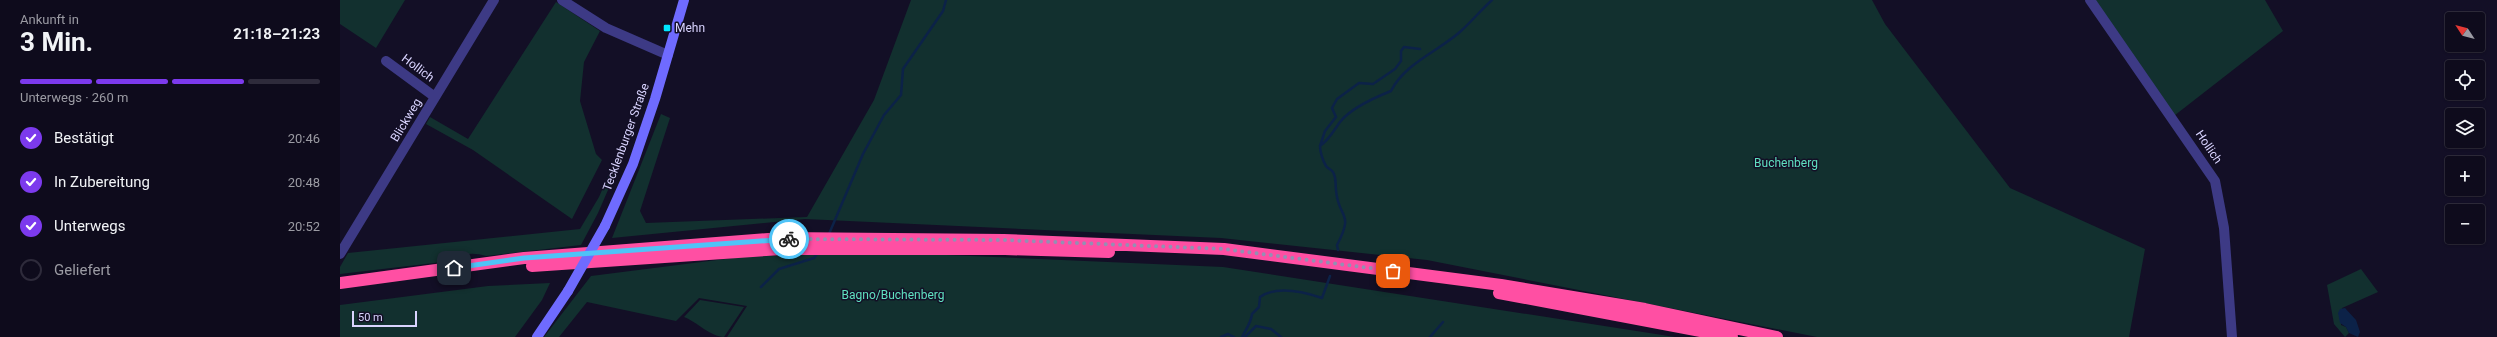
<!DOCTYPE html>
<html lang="de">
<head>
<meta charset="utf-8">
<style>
  body { margin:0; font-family:Roboto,sans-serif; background:#1c1929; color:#f1f3f6; height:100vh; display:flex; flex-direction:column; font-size:15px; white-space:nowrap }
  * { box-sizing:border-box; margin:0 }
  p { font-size:13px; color:#9b9ba3 }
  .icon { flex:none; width:22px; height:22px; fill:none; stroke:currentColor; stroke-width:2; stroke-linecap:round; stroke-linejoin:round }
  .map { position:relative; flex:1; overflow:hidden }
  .side { display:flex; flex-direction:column; background:#0e0b1c; width:340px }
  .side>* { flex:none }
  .needle { width:26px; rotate:306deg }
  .tools { position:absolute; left:2105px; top:12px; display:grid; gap:8px }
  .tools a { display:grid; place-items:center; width:40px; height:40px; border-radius:4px; background:#0e0b1c; box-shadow:0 1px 3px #0004,0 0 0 1px #2e2b3b; font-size:20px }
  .scale { position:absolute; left:12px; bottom:10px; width:65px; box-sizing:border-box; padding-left:4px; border:2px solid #d9d4ff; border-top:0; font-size:11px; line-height:14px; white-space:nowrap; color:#d9d4ff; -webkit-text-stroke:3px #130f26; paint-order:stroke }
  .pin { position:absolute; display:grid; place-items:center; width:34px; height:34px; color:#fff; margin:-17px; border-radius:8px; box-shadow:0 2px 6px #0006 }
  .courier { position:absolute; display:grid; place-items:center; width:40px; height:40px; margin:-20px; border:3px solid #4fc3f7; border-radius:50%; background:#fff; color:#222; box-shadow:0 1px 5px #0007 }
  .headline em { font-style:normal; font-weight:700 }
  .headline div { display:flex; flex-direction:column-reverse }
  .headline { display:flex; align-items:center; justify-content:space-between; height:68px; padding:0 20px }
  h1 { font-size:26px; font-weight:700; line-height:30px }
  .bar { display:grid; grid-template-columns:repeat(4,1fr); gap:6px 4px; align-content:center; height:48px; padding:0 20px }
  .bar i { height:5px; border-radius:3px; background:#2e2b3b }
  .bar .selected { background:#7c3aed }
  .bar p { grid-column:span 4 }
  ol { padding:0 20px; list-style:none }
  li { display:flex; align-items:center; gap:12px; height:44px }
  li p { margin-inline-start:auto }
  li .icon { padding:4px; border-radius:50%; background:#7c3aed; color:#fff; stroke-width:4 }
  li:last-child { color:#9b9ba3 }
  li i { width:22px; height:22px; border:2px solid #2e2b3b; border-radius:50% }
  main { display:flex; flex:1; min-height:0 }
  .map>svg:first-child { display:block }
</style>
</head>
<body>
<main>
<section class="side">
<div class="headline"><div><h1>3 Min.</h1><p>Ankunft in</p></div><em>21:18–21:23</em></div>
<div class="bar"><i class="selected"></i><i class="selected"></i><i class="selected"></i><i></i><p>Unterwegs · 260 m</p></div>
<ol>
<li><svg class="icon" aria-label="check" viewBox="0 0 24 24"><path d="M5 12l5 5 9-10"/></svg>Bestätigt<p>20:46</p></li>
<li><svg class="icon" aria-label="check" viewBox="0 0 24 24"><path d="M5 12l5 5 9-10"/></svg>In Zubereitung<p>20:48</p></li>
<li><svg class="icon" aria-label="check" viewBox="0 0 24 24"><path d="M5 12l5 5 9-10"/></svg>Unterwegs<p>20:52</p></li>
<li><i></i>Geliefert</li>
</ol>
</section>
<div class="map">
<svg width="2157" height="337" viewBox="0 0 2157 337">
  <rect width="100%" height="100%" fill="#130f26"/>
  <path fill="#12302f" d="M 0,0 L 65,0 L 36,48 L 0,24 Z
    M 571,0 L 1532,0 L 1545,24 L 1670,188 L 1805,249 L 1789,337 L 1477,337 L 1087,260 L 881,238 L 465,219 L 272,238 L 321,114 L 330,118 L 300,211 L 306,223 L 467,217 L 534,100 Z
    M 1750,0 L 1925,0 L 1943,31 L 1830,119 Z
    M 216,2 L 260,31 L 244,62 L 240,101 L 256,154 L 262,160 L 232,219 L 133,150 L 86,124 L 90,117 L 128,139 Z
    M 284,140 L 288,144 L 258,213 L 241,245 L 146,256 C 133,252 122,253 111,261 L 0,274 L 0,267 L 8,253 L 240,229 L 259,197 Z
    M 537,252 L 883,267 L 1335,337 L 387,337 L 407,306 L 359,298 L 336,321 L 247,302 L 219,337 L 204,337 L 251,276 L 401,257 Z
    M 2021,269 L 2038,292 L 2002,308 L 2001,325 L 2006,327 L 2009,333 L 2005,337 L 1994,324 L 1987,285 Z
    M 210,283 L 202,300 L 175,337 L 0,337 L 0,305 L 148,286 Z
    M 360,300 L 404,307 L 384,337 C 371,337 357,322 344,317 Z"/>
  <path fill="#0c2248" d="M 2005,308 L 2016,320 L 2020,332 L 2018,337 L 2009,333 L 2006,327 L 2000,323 L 1998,313 L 2000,309 Z"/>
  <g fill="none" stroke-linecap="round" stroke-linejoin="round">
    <path stroke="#0c2248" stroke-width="2.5" d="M 980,146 L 985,131 L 996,117 L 992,108 L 997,99 L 1019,83 L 1033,84 L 1055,69 L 1061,61 L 1061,51 L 1064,47 L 1080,49
      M 489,234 L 523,154 L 544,115 L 561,95 L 563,69 L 603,11 L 606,0
      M 998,250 L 997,245 C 1015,211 998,219 996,190 C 995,183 997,179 993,172 C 991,169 988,169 986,166 C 983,161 980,152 980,146 C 989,140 994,130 1000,122 C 1010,109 1036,97 1051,91 C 1065,63 1099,51 1121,31 C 1132,21 1141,10 1152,0
      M 421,287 L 439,269 L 474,258 L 477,254
      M 881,337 L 888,334 L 894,337
      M 902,337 C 906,329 911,323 912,314 L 919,307 L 920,297 C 937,285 964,292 982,298 L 990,276
      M 905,337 L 916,326 L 931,329 L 941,337
      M 1090,337 L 1103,322"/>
    <path stroke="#3d3a85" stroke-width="10" d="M 222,0 L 266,28 L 328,55
      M 1750,0 L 1875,181 L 1884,228 L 1892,337
      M 46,61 L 95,97
      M 0,254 L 154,0"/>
    <path stroke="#6f6bff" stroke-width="10" d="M 265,226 L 293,164 L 315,99 L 344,0
      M 197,337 L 228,291"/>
    <path stroke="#ff4fa3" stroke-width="12" d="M 192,266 L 442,249 L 665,249 L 769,252
      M 0,283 L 184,258 L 441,238 L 664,240 L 884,249 L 1161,285 L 1305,309 L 1437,337
      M 1159,293 L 1392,337"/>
    <path stroke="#6f6bff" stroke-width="10" d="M 228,291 L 265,226"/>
  </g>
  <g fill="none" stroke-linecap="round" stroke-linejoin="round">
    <path stroke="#948fb3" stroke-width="4" stroke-dasharray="0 7.2" d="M 449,239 L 664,240 L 884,249 L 1053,271"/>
    <path stroke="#4fc3f7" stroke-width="5" d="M 114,268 L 184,258 L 449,239"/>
  </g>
  <rect fill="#00e5ff" stroke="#130f26" stroke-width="1.5" x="323" y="24" width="8" height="8" rx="2"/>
  <g text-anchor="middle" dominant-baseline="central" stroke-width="3" stroke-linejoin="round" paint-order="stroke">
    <g font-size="12" fill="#d9d4ff" stroke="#130f26" text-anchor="start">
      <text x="335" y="28">Mehn</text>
    </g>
    <g font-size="12" fill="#d9d4ff" stroke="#130f26">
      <text transform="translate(78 68) rotate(37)">Hollich</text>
      <text transform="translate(66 120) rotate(-59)">Blickweg</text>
      <text transform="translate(286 137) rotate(-70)">Tecklenburger Straße</text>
      <text transform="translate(1869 147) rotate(56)">Hollich</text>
    </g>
    <g font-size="12" fill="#5fe0c0" stroke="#130f26">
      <text x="1446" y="163">Buchenberg</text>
      <text x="553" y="295">Bagno/Buchenberg</text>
    </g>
  </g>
</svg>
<div class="tools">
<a><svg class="needle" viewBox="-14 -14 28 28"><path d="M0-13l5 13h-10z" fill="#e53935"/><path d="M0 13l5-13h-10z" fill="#9b9ba3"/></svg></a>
<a><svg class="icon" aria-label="locate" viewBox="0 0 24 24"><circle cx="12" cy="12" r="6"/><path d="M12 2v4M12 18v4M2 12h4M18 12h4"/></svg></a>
<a><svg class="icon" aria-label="layers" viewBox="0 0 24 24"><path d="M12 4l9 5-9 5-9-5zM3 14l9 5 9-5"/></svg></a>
<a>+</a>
<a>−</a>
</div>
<div class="scale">50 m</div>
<div class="pin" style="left:1053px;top:271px;background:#ea580c"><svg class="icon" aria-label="bag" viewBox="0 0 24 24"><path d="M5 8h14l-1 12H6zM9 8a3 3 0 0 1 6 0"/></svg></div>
<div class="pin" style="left:114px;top:268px;background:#1f2937"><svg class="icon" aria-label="home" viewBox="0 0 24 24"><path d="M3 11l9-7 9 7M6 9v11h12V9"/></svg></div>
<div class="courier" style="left:449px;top:239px"><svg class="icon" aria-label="bike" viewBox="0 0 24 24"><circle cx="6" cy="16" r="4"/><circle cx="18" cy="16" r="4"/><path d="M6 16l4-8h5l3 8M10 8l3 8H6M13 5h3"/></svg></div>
</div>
</main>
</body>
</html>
